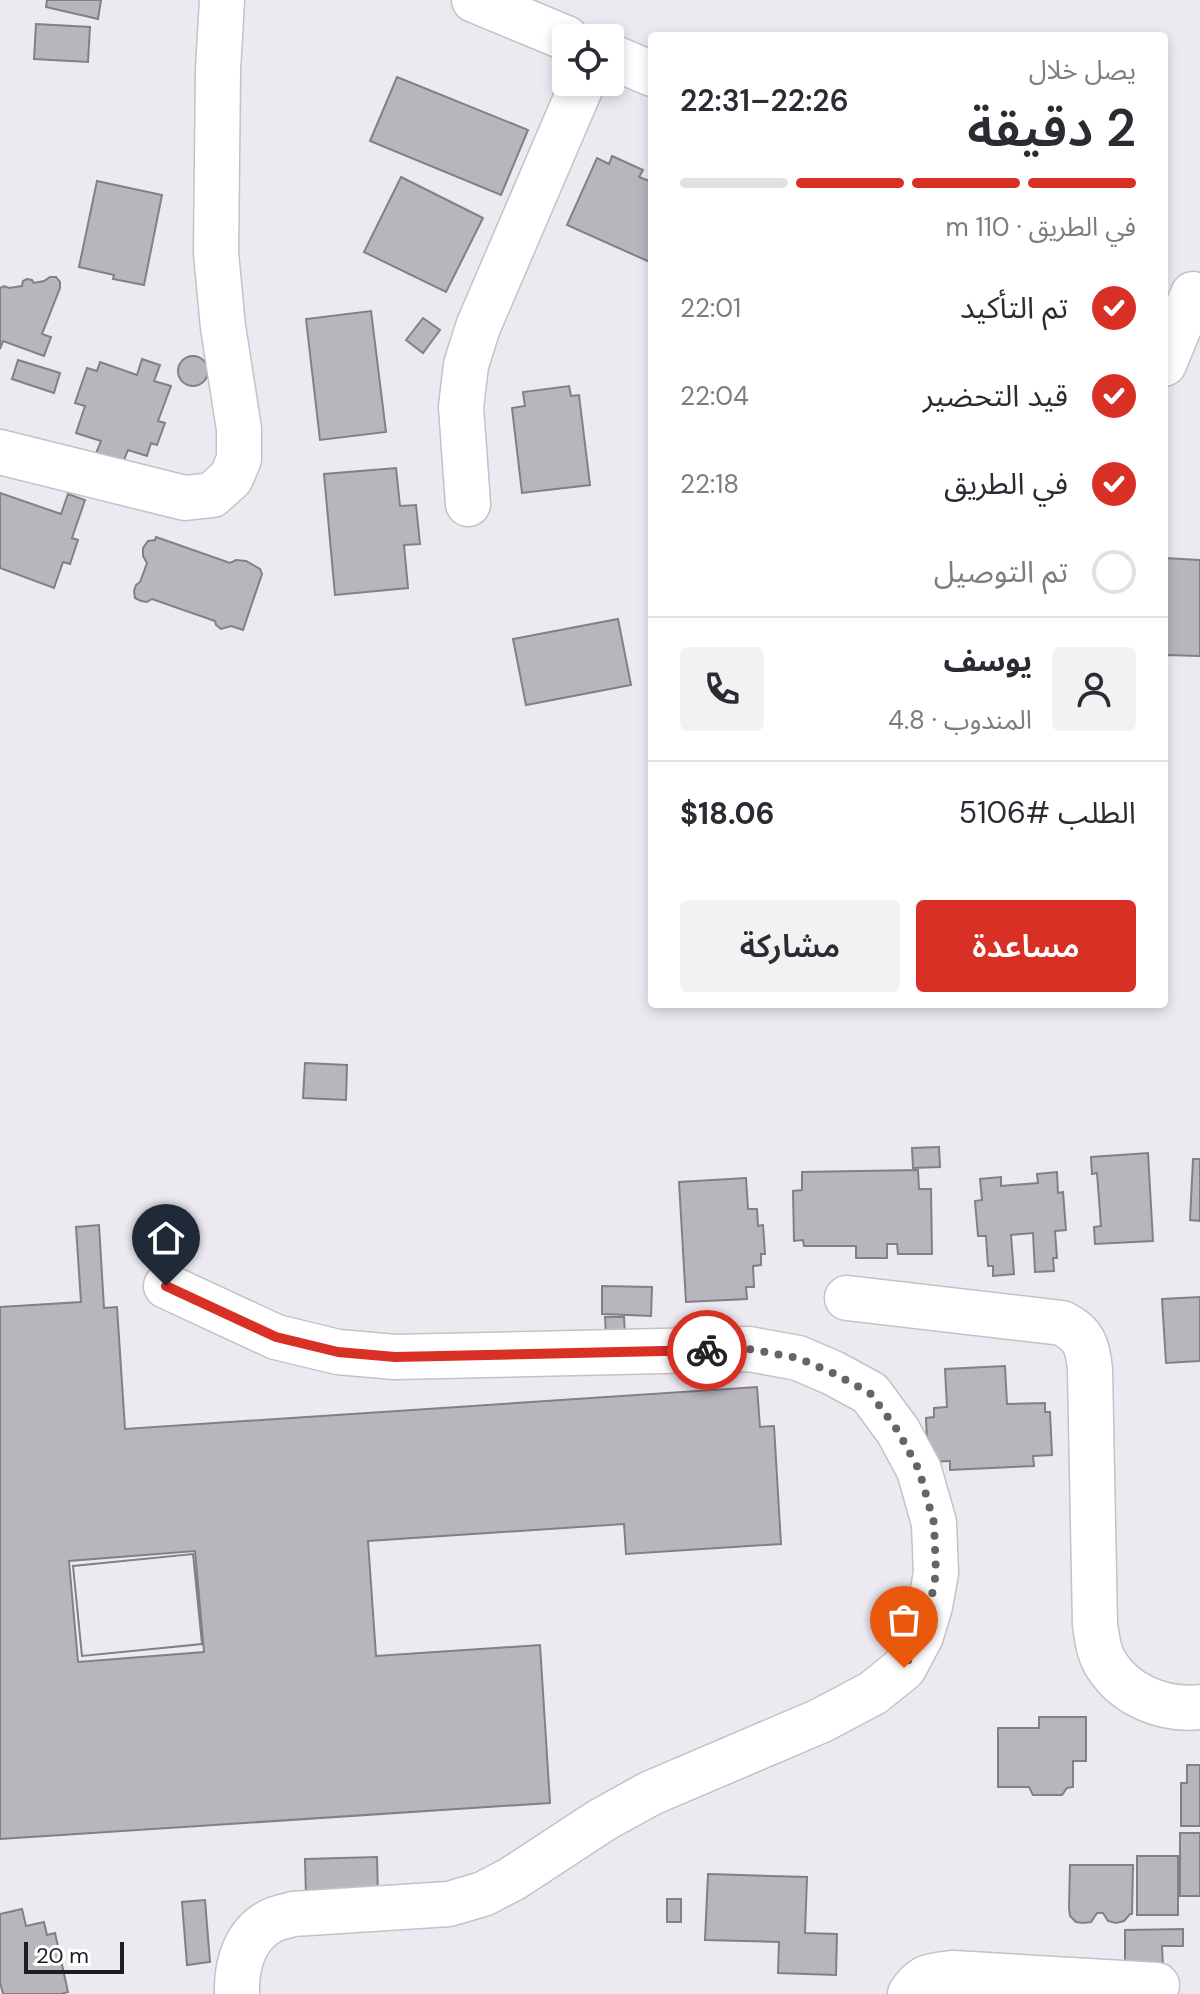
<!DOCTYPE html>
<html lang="ar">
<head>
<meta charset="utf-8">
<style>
  body { margin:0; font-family:"DM Sans","Noto Sans Arabic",sans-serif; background:#f2f2f3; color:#2b2b33; direction:rtl; height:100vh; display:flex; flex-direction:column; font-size:30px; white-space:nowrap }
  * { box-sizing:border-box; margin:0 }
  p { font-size:26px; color:#7c7c81 }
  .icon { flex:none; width:44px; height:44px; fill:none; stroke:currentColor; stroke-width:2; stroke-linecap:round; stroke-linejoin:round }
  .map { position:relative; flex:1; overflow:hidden; direction:ltr }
  .sheet { position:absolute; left:648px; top:32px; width:520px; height:976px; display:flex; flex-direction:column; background:#fff; border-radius:8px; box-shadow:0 4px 12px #0003; direction:rtl }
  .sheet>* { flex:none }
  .buttons { position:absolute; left:552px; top:24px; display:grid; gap:16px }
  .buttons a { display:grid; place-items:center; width:72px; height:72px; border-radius:8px; background:#fff; box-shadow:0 4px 12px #0003; font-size:40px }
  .scale { position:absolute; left:24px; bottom:20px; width:100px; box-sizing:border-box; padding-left:8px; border:4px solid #1e1c1f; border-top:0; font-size:22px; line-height:28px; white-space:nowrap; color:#1e1c1f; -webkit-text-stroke:6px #fff; paint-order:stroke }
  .pin { position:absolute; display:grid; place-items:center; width:68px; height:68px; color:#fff; margin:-82px -34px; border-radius:50% 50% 50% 0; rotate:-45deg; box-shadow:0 0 8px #0007 }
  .pin .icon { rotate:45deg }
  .courier { position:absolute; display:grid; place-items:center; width:80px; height:80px; margin:-40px; border:6px solid #d93025; border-radius:50%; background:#fff; color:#222; box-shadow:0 2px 10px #0007 }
  .headline em { font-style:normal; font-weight:600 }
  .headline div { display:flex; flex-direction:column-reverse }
  .headline { display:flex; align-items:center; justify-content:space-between; height:136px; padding:0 32px }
  h1 { font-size:52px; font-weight:600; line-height:60px }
  .bar { display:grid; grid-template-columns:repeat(4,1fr); gap:12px 8px; align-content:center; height:96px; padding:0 32px }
  .bar i { height:10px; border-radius:6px; background:#e1e1e2 }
  .bar .active { background:#d93025 }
  .bar p { grid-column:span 4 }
  .line { display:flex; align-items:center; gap:20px; padding:0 32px; border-top:2px solid #e1e1e2 }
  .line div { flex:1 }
  .round { display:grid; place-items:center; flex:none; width:84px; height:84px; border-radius:8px; background:#f2f2f3 }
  ol { padding:0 32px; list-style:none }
  li { display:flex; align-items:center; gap:24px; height:88px }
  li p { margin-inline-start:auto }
  li .icon { padding:8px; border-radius:50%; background:#d93025; color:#fff; stroke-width:4 }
  li:last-child { color:#7c7c81 }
  li i { width:44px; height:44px; border:4px solid #e1e1e2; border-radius:50% }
  .action { display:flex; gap:16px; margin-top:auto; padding:16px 32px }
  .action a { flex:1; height:92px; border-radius:8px; background:#d93025; color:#fff; font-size:32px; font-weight:600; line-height:92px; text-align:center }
  .action a+a { background:#f2f2f3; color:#2b2b33 }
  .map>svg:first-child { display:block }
</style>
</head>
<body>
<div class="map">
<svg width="1200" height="1994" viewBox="0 0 1200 1994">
  <rect width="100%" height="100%" fill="#ede9f1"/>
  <path fill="#b9b5bd" stroke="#827f85" stroke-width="2" fill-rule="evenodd" d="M 47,0 L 101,0 L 98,19 L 46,7 Z
    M 36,24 L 90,27 L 88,62 L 34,59 Z
    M 397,77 L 528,130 L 501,195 L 370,141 Z
    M 612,156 L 643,170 L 639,177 L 652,182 L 652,263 L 567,225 L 597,158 L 609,164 Z
    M 401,177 L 483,218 L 446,292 L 364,252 Z
    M 97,181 L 162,195 L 144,285 L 113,279 L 114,275 L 79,267 Z
    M 50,277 L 56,277 L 60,282 L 60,288 L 42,334 L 51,337 L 44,356 L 3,341 L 0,349 L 0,288 L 4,286 L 9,288 L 22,286 L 23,281 L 27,279 L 32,280 L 34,283 L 44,281 Z
    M 371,311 L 386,432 L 320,440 L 306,319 Z
    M 423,318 L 440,330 L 423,353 L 406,340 Z
    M178 371a15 15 0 1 1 30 0a15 15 0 1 1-30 0Z
    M 142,359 L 160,365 L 154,381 L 171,386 L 158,421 L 165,423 L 157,445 L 151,443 L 147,456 L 128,450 L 122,465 L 95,456 L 101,441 L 76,433 L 85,406 L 75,403 L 87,368 L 97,371 L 100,362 L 137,375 Z
    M 18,360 L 60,373 L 54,393 L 12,379 Z
    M 569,386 L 571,396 L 579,395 L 590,485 L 522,493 L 512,408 L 525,406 L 523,392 Z
    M 396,468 L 400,506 L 416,505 L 420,544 L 404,545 L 408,588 L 335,595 L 324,474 Z
    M 0,493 L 61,514 L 68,494 L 85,500 L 72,538 L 78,540 L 70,564 L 63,562 L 54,588 L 0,568 Z
    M 156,537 L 230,563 L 236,560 L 246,561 L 260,569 L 262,574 L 243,630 L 231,626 L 221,629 L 216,625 L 215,621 L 152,599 L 147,602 L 141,601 L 135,598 L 134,591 L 136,585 L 140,582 L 147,563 L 143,556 L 143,548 L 148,541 L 155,540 Z
    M 1164,558 L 1200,560 L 1200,656 L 1166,655 L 1166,664 L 1164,664 Z
    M 618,619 L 631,685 L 526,705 L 513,639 Z
    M 305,1063 L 347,1065 L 346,1100 L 303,1098 Z
    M 939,1147 L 940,1167 L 913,1168 L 912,1148 Z
    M 1148,1153 L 1153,1241 L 1095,1244 L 1094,1227 L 1101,1226 L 1097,1173 L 1092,1174 L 1091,1157 Z
    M 1193,1159 L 1200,1159 L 1200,1221 L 1190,1220 Z
    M 918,1170 L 919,1189 L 931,1189 L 932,1254 L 898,1254 L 897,1244 L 887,1244 L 887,1258 L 856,1258 L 856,1246 L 804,1246 L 803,1240 L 794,1241 L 793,1191 L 802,1190 L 802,1172 Z
    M 1057,1172 L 1058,1193 L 1063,1192 L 1066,1230 L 1055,1231 L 1057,1258 L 1053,1258 L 1054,1271 L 1035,1272 L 1033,1233 L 1011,1235 L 1014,1274 L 993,1276 L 993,1266 L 988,1266 L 986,1236 L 978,1236 L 975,1201 L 982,1200 L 980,1179 L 1001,1177 L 1001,1186 L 1038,1183 L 1037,1174 Z
    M 746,1178 L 748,1209 L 757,1209 L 758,1226 L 763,1225 L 765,1254 L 761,1254 L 761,1265 L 753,1266 L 754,1287 L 746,1287 L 747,1299 L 686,1302 L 679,1182 Z
    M 99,1225 L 104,1308 L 117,1307 L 125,1429 L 757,1387 L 760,1427 L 774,1426 L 781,1544 L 626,1554 L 624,1524 L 368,1541 L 376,1656 L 540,1645 L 550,1803 L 0,1839 L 0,1307 L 81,1302 L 76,1227 ZM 193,1554 L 202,1644 L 82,1656 L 73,1566 Z
    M 602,1286 L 652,1287 L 651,1316 L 602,1314 Z
    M 1200,1297 L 1200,1361 L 1166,1363 L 1162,1299 Z
    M 605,1317 L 624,1317 L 625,1334 L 606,1334 Z
    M 1005,1366 L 1007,1404 L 1045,1403 L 1045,1412 L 1050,1412 L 1052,1455 L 1033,1456 L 1034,1466 L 950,1470 L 950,1461 L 928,1462 L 926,1418 L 934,1417 L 934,1408 L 947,1407 L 945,1369 Z
    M 195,1551 L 204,1652 L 78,1662 L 69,1561 Z
    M 193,1554 L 202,1644 L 82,1656 L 73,1566 Z
    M 1039,1717 L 1086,1717 L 1086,1761 L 1073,1761 L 1073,1787 L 1067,1788 L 1062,1795 L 1033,1795 L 1029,1787 L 998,1787 L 998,1728 L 1039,1728 Z
    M 1187,1765 L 1200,1765 L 1200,1826 L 1181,1826 L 1181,1783 L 1187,1783 Z
    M 1180,1833 L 1200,1833 L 1200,1896 L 1180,1896 Z
    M 1137,1856 L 1178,1856 L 1178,1915 L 1137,1915 Z
    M 377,1857 L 378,1895 L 306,1897 L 305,1859 Z
    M 1070,1865 L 1133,1865 L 1132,1914 L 1130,1914 L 1124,1921 L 1116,1923 L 1108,1921 L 1103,1913 L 1097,1913 L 1091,1922 L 1083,1923 L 1076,1922 L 1070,1916 L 1069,1908 Z
    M 708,1874 L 807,1877 L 805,1933 L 837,1934 L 836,1975 L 778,1973 L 779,1942 L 705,1940 Z
    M 667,1899 L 681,1899 L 681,1922 L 667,1922 Z
    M 205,1900 L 210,1962 L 187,1965 L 182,1902 Z
    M 22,1909 L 26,1926 L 44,1922 L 47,1935 L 55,1933 L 68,1992 L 61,1994 L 3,1994 L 0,1982 L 0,1914 Z
    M 1183,1929 L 1183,1946 L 1162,1946 L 1163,1966 L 1125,1966 L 1125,1930 Z"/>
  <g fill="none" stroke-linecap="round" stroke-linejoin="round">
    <g stroke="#c4c1c8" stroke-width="47">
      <path id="minor" d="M 474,0 L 566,38
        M 610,56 L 652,74
        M 1164,364 L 1193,294
        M 0,452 L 185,498 L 212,495 L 231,478 L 239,459 L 239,429 L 223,327 L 216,253 L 218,70 L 222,0
        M 468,504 L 461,407 L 466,365 L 478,327 L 583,82
        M 166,1286 L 276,1337 L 338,1352 L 395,1357 L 749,1349 L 798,1358 L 833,1373 L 870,1393 L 898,1431 L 919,1470 L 934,1523 L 936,1573 L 930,1606 L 921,1636 L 904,1668 L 873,1693 L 820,1721 L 651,1793 L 602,1820 L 512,1879 L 483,1894 L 449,1904 L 293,1914 C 287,1916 280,1917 275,1919 C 245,1932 236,1964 237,1994
        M 847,1298 L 1062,1323 C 1084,1334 1088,1346 1090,1370 L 1095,1625 C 1097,1637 1098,1650 1104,1661 C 1123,1695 1163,1711 1200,1707
        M 910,1994 C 922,1975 932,1975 953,1973 L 1157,1985"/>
    </g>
    <use href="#minor" stroke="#fff" stroke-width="44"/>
  </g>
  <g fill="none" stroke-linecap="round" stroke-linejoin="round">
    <path stroke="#666468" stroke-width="8" stroke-dasharray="0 14.4" d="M 707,1350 L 749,1349 L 798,1358 L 833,1373 L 870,1393 L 898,1431 L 919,1470 L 934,1523 L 936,1573 L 930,1606 L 921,1636 L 904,1668"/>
    <path stroke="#d93025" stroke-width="10" d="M 166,1286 L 276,1337 L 338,1352 L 395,1357 L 707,1350"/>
  </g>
</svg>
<div class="buttons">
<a><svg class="icon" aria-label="locate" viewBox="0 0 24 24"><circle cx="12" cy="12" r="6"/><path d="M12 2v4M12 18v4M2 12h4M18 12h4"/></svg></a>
</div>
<div class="scale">20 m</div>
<div class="pin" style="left:904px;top:1668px;background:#ea580c"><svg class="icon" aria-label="bag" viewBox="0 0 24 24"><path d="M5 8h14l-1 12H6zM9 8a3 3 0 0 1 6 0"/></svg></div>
<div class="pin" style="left:166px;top:1286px;background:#1f2937"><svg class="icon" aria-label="home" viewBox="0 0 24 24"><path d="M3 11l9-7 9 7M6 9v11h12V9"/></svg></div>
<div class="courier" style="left:707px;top:1350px"><svg class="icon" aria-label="bike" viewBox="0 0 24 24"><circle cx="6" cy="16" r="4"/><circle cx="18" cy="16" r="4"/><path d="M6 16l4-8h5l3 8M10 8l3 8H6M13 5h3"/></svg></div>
<section class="sheet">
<div class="headline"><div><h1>2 دقيقة</h1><p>يصل خلال</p></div><em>22:26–22:31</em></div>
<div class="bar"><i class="active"></i><i class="active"></i><i class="active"></i><i></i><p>في الطريق · 110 m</p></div>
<ol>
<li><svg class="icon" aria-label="check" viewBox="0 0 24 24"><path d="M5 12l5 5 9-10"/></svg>تم التأكيد<p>22:01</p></li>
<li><svg class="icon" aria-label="check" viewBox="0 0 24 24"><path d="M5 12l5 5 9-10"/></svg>قيد التحضير<p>22:04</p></li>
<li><svg class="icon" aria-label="check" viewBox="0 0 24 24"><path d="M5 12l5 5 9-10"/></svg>في الطريق<p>22:18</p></li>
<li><i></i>تم التوصيل</li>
</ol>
<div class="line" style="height:144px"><a class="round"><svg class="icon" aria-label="person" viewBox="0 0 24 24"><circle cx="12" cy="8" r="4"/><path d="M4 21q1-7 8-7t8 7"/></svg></a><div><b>يوسف</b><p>المندوب · 4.8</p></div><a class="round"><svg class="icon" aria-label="phone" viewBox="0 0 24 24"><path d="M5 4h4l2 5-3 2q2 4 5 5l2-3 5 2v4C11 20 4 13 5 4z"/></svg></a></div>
<div class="line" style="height:104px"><div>الطلب #5106</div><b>$18.06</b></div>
<div class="action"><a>مساعدة</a><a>مشاركة</a></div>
</section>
</div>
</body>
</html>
